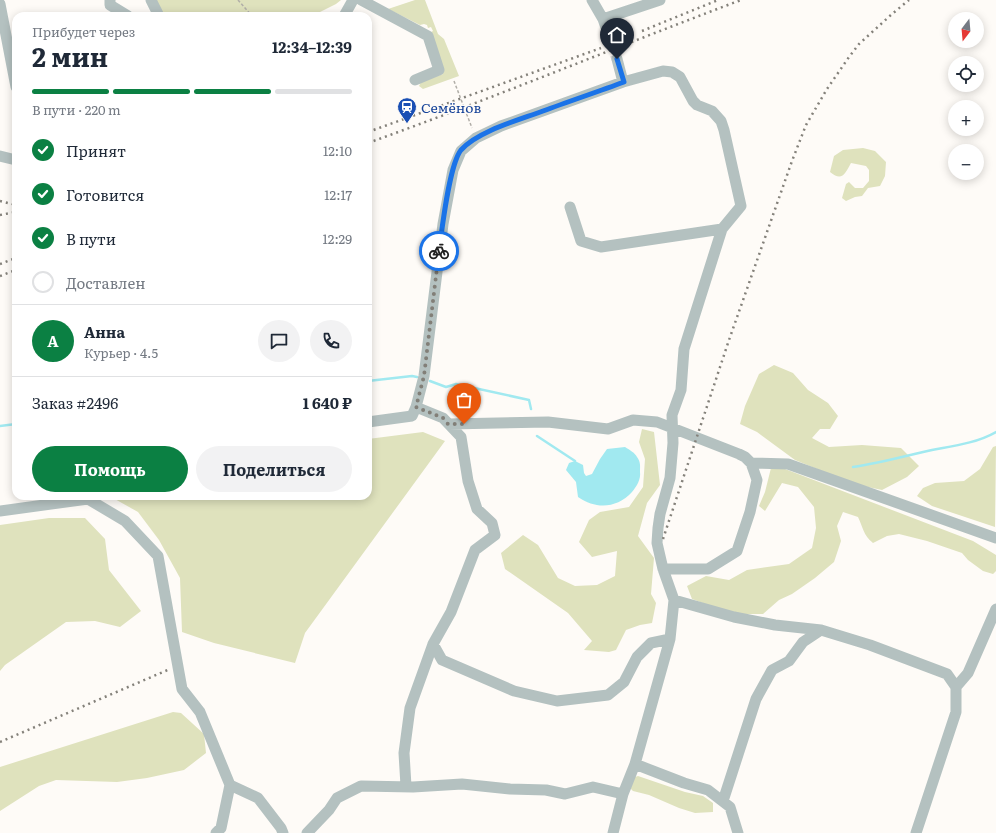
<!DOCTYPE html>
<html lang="ru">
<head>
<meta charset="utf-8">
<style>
  body { margin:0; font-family:Literata,serif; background:#f2f2f3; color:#1f2937; height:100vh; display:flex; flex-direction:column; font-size:15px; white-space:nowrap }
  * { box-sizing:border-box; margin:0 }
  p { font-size:13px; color:#747a83 }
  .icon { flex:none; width:22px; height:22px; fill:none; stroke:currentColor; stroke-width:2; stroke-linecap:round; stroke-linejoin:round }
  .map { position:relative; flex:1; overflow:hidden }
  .sheet { position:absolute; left:12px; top:12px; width:360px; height:488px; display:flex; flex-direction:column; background:#fff; border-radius:12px; box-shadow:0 2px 10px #0003 }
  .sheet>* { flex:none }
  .needle { width:26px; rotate:196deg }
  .controls { position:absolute; left:948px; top:12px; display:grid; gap:8px }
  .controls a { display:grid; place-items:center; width:36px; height:36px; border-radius:50%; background:#fff; box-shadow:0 2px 10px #0003; font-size:20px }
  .pin { position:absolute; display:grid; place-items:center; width:34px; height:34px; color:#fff; margin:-41px -17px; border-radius:50% 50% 50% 0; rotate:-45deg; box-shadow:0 0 4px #0007 }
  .pin .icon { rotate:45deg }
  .courier { position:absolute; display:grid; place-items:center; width:40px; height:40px; margin:-20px; border:3px solid #1a73e8; border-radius:50%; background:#fff; color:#222; box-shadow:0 1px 5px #0007 }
  .head em { font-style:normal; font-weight:700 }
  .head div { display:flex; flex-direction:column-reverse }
  .head { display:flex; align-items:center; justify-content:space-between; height:68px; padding:0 20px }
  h1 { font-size:26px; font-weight:700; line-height:30px }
  .bar { display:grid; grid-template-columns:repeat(4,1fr); gap:6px 4px; align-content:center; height:48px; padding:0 20px }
  .bar i { height:5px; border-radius:3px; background:#e0e1e3 }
  .bar .selected { background:#0b8043 }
  .bar p { grid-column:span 4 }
  .line { display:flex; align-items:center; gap:10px; padding:0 20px; border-top:1px solid #e0e1e3 }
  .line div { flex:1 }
  .round { display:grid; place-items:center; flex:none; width:42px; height:42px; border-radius:21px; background:#f2f2f3 }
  ol { padding:0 20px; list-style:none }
  li { display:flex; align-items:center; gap:12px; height:44px }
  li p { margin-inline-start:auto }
  li .icon { padding:4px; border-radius:50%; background:#0b8043; color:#fff; stroke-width:4 }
  li:last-child { color:#747a83 }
  li i { width:22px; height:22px; border:2px solid #e0e1e3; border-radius:50% }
  .primary-button { display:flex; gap:8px; margin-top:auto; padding:8px 20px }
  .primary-button a { flex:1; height:46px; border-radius:24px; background:#0b8043; color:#fff; font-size:16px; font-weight:700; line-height:46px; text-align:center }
  .primary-button a+a { background:#f2f2f3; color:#1f2937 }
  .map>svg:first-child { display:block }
</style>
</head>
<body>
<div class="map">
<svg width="996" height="833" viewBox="0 0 996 833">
  <rect width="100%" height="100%" fill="#fefbf7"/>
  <path fill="#dfe2bd" d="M 155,0 L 341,0 L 336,4 L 312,16 L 163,16 Z
    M 415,0 L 425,0 L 438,34 L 444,39 L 459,76 L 423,89 L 419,86 L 421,82 L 443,74 L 429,33 L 433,31 L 431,27 L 428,28 L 427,25 L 424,24 L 420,25 L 388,9 Z
    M 863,148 L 875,151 L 886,162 L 885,176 L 880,186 L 868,188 L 862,196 L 855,197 L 846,201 L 842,198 L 846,184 L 849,182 L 855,188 L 863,188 L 869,181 L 869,170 L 866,166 L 851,163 C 845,174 842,182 830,172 L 834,156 L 843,150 Z
    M 774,365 L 793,373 L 808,390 L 828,403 L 838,416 L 830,429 L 820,429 L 812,438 L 829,447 L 862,445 L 901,448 L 919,466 L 907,477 L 882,490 L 854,484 L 795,460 L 757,432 L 740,424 L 745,406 L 759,374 Z
    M 642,429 L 654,432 L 660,485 L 647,503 L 638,536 L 654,558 L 651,594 L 656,603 L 652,623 L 640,625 L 626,630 L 616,650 L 609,652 L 584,650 L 592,641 L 568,613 L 505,569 L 501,553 L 523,535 L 538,545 L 558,578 L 575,586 L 597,585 L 615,576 L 617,551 L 592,557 L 579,542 L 589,520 L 600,512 L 629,507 L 643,487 L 645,459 L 639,442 Z
    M 423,432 L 445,441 L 305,633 L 295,663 L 214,643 L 182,632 L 180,578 L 159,540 L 138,512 L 113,498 L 112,496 L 368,496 L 368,439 Z
    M 996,446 L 995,527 L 932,506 L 917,496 L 923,488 L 935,483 L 964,481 L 980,469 L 993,447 Z
    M 772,464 L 973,541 L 996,555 L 996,571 L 993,574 L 983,571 L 968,560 L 962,553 L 927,541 L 899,534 L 887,536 L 873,543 C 863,535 863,527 858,517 L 843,512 L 837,526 L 841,541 L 834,562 L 815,578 L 792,594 L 779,600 L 763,614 L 741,614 L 711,606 L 692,599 L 687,586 L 706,576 L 729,580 L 747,570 L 789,564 L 812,548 L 816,528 L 814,507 L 798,487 L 782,483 L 765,511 L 759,506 L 765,492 Z
    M 49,518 L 85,518 L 105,539 L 109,570 L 141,611 L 120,627 L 95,621 L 66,622 L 5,665 L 0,671 L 0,525 Z
    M 173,712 L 181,713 L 204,734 L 206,753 L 184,770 L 147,778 L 117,782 L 56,780 L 39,786 L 0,811 L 0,767 Z
    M 638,776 L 685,792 L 703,796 L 713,803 L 713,812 L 695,813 L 679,808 L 649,795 L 633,791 L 628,786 L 632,778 Z"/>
  <path fill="#a1e9f0" d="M 625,447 C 630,450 635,453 637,457 C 641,462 640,467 640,472 C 641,479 637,486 632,492 C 617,508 597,510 578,497 L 576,482 L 566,470 L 569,463 L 575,461 L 583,465 L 584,473 L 586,476 L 592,474 L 600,459 L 607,449 Z"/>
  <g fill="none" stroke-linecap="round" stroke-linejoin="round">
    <path stroke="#a1e9f0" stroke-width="2.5" d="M 368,381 L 412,376 L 417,377
      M 430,381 L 446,387 L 456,384 L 529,400 L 531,409
      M 0,426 L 16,424
      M 537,436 L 575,461
      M 853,467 C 880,463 905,456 932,450 C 953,446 977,443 996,432"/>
    <path stroke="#d8d5d0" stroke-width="11" stroke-dasharray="11 5.5" stroke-linecap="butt" d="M 610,39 L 617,59"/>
    <path stroke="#b1aea8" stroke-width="1.5" stroke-dasharray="3 2" stroke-linecap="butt" d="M 238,0 L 252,16
      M 454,81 L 472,128"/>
    <path stroke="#b4c1c0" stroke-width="11" d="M 110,0 L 110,5 L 128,16
      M 151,0 L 159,16
      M 361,0 L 428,36 L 439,70 L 415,80
      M 592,0 L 603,19 L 610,39
      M 0,4 L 16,87
      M 344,16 L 353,0
      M 603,19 L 660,0
      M 617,59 L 623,82
      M 0,156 L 16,160
      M 416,407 L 443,418 L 461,437 L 468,481 L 477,509 L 492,523 L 495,535 L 475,550 L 451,612 L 433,644 L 442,660 L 514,691 L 557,701 L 608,695 L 624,682 L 637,657 L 651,643 L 670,639
      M 368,422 L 412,416 L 416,407 L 424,376 L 443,224 L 453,170 L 461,151 L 476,138 L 501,126 L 623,82 L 663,71 L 672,72 L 680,77 L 693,101 L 697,105 L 712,111 L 721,121 L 724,130 L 741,206 L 722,229 L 601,247 L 581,241 L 570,207
      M 449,424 L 548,422 L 608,429 L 633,420 L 657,422 L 739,454 L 745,457 L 751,463 L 788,464 L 996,538
      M 88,499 L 125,521 L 158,556 L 182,689 L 200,712 L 230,785 L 258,798 L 281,828 L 283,833
      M 0,511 L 88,499 L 90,496
      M 663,569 L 708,569 L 737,551 L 750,512 L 757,480 L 751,463
      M 674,600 L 734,617 L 775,625 L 821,630 L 870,645 L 947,674 L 956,687 L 956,712 L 916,833
      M 956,687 L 968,673 L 996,609
      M 635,764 L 684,783 L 708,790 L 730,807 L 738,833
      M 406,786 L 404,753 L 410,708 L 433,644
      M 723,801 L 756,699 L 772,670 L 789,661 L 803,642 L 821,630
      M 216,833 L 221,828 L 230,785
      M 307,833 L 329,810 L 337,798 L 361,786 L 413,787 L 462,784 L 510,789 L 546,790 L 565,794 L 593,787 L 623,794
      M 613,833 L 623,794 L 635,764 L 670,639 L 674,600 L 663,569 L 657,543 L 658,528 L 660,514 L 670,478 L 673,443 L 672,415 L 681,390 L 684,349 L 722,229"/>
    <path stroke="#84817a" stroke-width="2.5" stroke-dasharray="2 4" stroke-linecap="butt" d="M 642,31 L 718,0
      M 368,132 L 601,48
      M 368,143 C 493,98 616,47 741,0
      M 0,201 L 16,205
      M 0,215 L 16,212
      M 0,264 L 16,258
      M 0,276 L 16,270
      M 663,539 L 729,340 L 792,161 L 806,125 L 827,89 L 849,57 L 859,44 L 892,14 L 909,0
      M 0,742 L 170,669"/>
  </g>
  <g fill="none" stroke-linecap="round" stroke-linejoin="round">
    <path stroke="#827f78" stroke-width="4" stroke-dasharray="0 7.2" d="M 439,251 L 424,376 L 416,407 L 443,418 L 448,424 L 464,424"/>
    <path stroke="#1a73e8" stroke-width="5" d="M 439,251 C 442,230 449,165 461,150 C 478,131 519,120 543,111 C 570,101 597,92 624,82 L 617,59"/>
  </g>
  <defs>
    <g id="station-pin" transform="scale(1)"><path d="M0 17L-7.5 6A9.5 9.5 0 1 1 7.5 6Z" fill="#1a4fb4" stroke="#fefbf7"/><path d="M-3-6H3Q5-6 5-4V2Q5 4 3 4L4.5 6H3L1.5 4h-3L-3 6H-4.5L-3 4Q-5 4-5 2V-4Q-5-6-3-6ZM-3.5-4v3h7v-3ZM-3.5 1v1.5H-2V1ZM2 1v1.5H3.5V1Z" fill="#fff"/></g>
  </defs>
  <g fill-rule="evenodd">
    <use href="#station-pin" x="407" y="107"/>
  </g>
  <g text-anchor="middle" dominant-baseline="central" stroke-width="3" stroke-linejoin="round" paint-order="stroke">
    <g font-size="14" fill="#164399" stroke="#fefbf7" text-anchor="start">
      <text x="421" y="107">Семёнов</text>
    </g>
  </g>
</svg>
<div class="controls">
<a><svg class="needle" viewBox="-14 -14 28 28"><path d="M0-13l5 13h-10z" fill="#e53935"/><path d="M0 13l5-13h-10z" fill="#747a83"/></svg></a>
<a><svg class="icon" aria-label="locate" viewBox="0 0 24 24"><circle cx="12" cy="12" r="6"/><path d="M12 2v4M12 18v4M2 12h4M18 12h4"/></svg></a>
<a>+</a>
<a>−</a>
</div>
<div class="pin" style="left:464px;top:424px;background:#ea580c"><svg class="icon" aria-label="bag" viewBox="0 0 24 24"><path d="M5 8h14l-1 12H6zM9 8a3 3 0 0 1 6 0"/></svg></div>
<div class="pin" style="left:617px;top:59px;background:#1f2937"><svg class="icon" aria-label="home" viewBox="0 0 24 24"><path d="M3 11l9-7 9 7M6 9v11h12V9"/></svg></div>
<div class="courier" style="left:439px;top:251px"><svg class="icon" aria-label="bike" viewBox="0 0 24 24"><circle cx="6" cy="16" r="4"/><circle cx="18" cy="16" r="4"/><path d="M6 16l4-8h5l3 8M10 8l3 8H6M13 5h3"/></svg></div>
<section class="sheet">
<div class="head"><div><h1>2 мин</h1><p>Прибудет через</p></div><em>12:34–12:39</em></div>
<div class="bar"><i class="selected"></i><i class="selected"></i><i class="selected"></i><i></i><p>В пути · 220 m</p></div>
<ol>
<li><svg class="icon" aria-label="check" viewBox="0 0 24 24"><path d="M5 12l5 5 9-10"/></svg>Принят<p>12:10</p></li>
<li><svg class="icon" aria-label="check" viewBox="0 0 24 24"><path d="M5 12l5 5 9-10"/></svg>Готовится<p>12:17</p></li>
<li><svg class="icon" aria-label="check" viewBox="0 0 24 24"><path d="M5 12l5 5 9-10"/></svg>В пути<p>12:29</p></li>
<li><i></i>Доставлен</li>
</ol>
<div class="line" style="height:72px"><b class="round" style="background:#0b8043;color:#fff">А</b><div><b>Анна</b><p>Курьер · 4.5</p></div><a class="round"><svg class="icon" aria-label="chat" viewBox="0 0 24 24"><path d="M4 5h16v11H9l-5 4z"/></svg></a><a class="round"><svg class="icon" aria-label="phone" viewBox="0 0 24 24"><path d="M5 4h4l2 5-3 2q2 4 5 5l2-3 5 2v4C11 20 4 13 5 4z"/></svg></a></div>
<div class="line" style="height:52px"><div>Заказ #2496</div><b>1 640 ₽</b></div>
<div class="primary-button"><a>Помощь</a><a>Поделиться</a></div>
</section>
</div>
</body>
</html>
